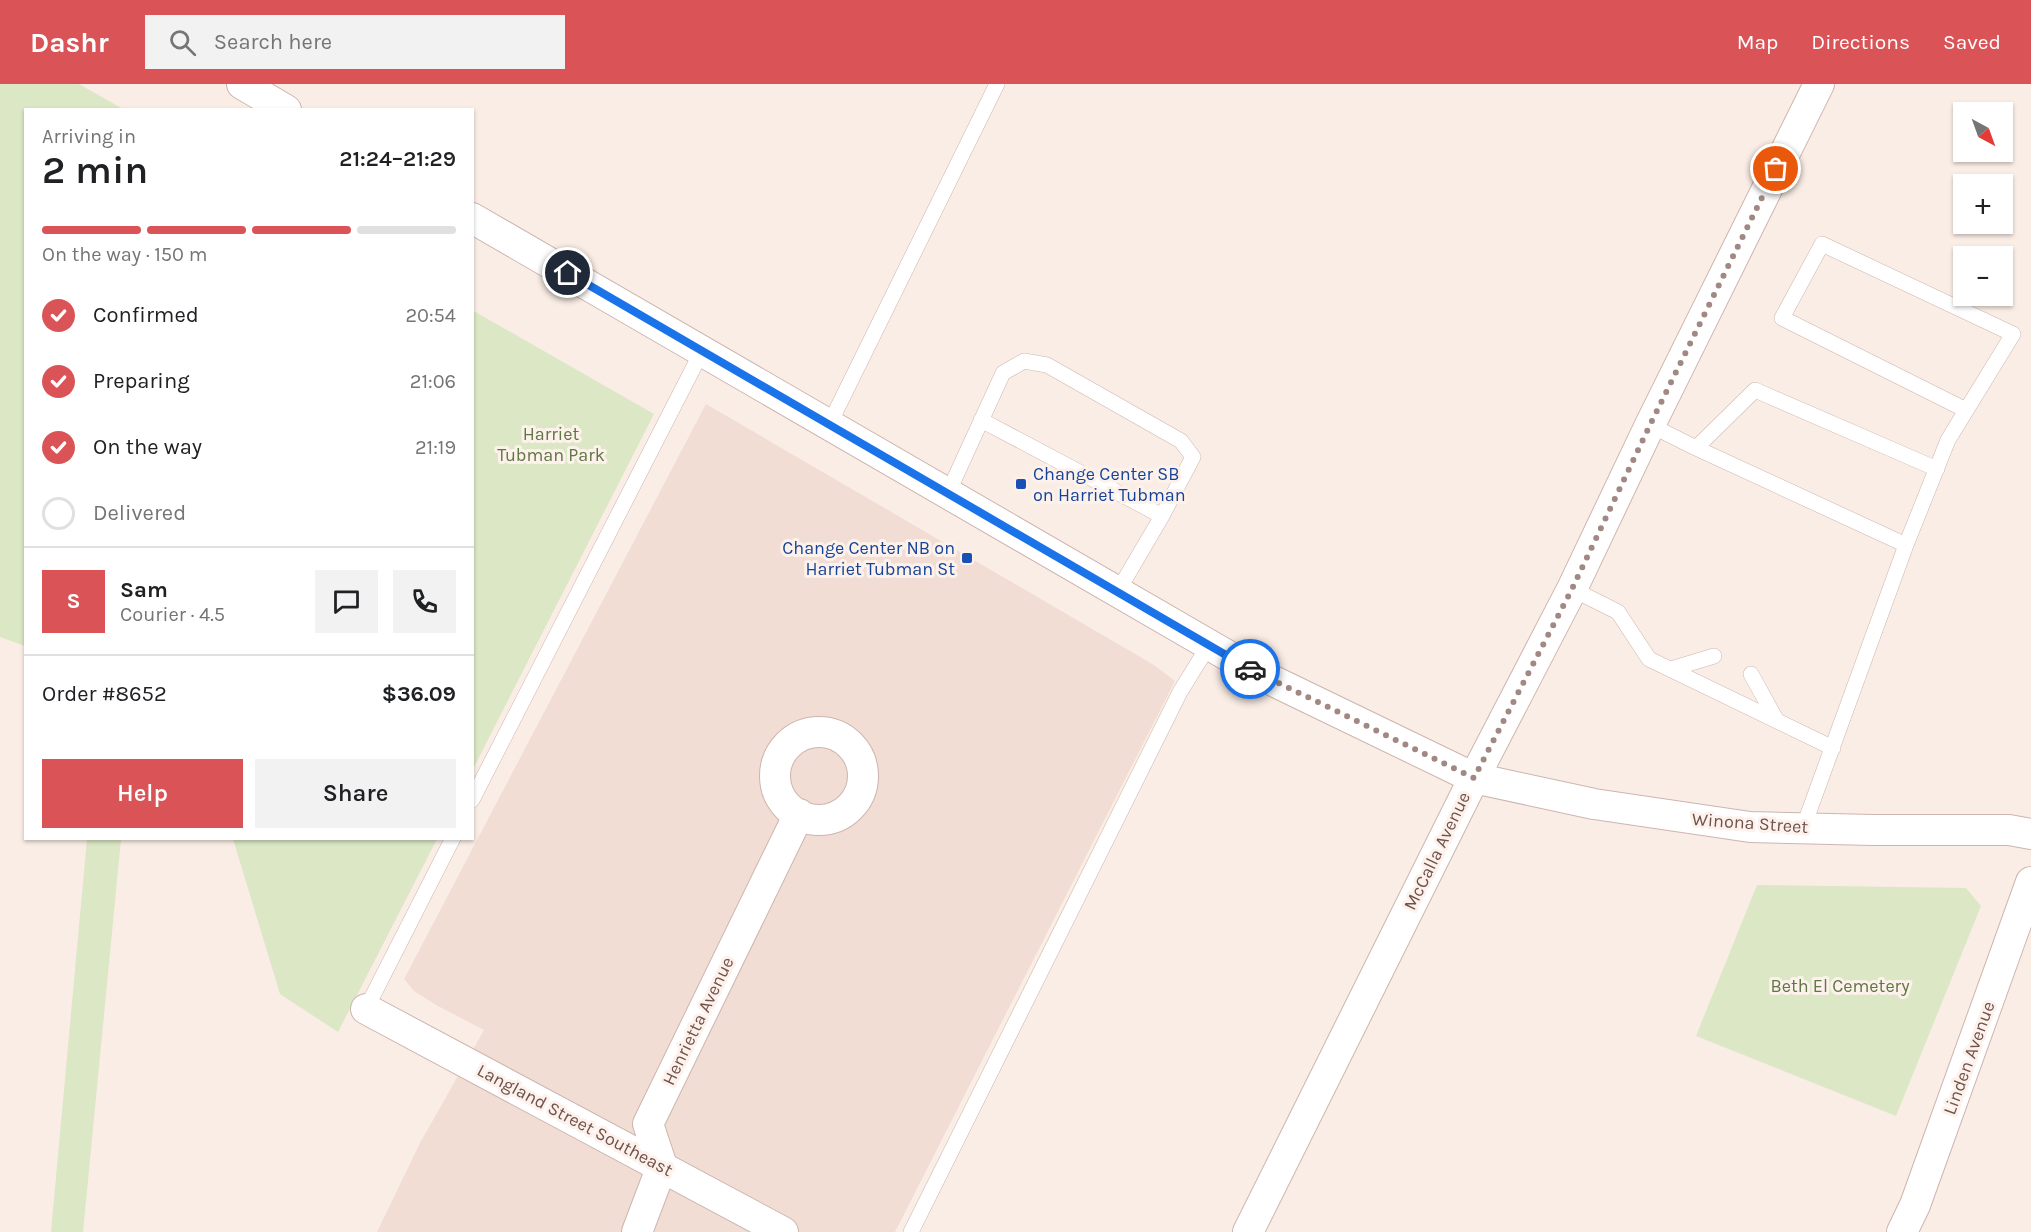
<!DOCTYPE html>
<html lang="en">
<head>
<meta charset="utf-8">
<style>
  body { margin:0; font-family:Karla,sans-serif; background:#f2f2f2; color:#202124; height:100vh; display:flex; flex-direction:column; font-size:22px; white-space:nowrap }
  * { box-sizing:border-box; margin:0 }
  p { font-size:20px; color:#757577 }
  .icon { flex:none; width:33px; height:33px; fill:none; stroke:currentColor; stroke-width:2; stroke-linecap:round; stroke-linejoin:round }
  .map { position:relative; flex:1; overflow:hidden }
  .sheet { position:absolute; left:24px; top:24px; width:450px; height:732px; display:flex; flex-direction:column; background:#fff; border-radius:0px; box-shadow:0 2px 4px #0004 }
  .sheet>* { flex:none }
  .needle { width:39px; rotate:139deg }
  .controls { position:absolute; left:1953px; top:18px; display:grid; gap:12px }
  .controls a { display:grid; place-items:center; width:60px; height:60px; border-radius:0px; background:#fff; box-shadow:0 2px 4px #0004; font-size:30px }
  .pin { position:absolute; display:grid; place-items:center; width:51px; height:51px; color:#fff; margin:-26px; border:3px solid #fff; border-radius:50%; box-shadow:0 2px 6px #0007 }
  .courier { position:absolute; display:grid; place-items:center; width:60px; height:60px; margin:-30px; border:4px solid #1a73e8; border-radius:50%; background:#fff; color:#222; box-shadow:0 2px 8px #0007 }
  .headline em { font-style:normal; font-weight:600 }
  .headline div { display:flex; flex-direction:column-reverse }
  .headline { display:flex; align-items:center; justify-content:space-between; height:102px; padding:0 18px }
  h1 { font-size:39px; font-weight:600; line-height:45px }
  .bar { display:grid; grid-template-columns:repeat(4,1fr); gap:9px 6px; align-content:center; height:72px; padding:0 18px }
  .bar i { height:8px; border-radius:4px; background:#e0e0e0 }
  .bar .on { background:#da5457 }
  .bar p { grid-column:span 4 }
  .line { display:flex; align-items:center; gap:15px; padding:0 18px; border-top:2px solid #e0e0e0 }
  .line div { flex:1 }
  .round { display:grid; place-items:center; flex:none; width:63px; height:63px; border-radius:0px; background:#f2f2f2 }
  ol { padding:0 18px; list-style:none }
  li { display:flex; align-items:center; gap:18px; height:66px }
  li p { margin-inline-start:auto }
  li .icon { padding:6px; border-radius:50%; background:#da5457; color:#fff; stroke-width:4 }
  li:last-child { color:#757577 }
  li i { width:33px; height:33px; border:3px solid #e0e0e0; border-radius:50% }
  .cta { display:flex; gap:12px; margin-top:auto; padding:12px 18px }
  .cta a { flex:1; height:69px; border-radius:0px; background:#da5457; color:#fff; font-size:24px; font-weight:600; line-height:69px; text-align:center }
  .cta a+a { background:#f2f2f2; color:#202124 }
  header { display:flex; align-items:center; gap:36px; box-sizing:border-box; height:84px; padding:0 30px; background:#da5457; color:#fff }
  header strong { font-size:28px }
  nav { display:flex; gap:33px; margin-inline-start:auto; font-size:21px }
  .search { width:420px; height:54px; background:#f2f2f2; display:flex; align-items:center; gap:15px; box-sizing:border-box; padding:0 21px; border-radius:0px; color:#757577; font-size:22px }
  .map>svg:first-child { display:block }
</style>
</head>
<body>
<header>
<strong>Dashr</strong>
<div class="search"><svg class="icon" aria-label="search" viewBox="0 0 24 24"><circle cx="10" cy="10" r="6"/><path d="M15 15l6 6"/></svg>Search here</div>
<nav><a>Map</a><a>Directions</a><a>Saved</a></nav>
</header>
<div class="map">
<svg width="2031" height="1148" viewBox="0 0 2031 1148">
  <rect width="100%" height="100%" fill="#faede5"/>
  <path fill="#f1ddd4" d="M 706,320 L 1154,581 L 1175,597 L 895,1148 L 377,1148 L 420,1059 L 484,946 L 436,921 L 414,907 L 404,895 Z"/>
  <path fill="#dbe7c5" d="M 0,0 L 79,0 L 123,25 L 26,26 L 25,562 L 0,553 Z
    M 472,226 L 654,330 L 473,685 L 472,685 Z
    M 87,755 L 121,755 L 83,1148 L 51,1148 Z
    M 233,755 L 437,755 L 338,948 L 280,910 Z
    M 1757,801 L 1966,804 L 1981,822 L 1896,1032 L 1696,952 Z"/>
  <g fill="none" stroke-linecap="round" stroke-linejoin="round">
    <g stroke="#cdb5af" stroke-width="16">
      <path id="lane" d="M 981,336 L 1162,432
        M 829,341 L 997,0
        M 1650,341 L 1696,364 L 1906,461 L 1803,744
        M 1696,364 L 1755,306 L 1937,385
        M 948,409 L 1003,289 L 1024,277 L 1047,281 L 1181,357 L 1193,373 L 1162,432 L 1118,507
        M 1906,461 L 1948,356 L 2013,250 L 1822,160 L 1782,234 L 1966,326
        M 1572,505 L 1618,528 L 1649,575 L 1833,664
        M 1671,585 L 1714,572
        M 1751,590 L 1777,637
        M 472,716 L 702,267
        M 366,925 L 453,754
        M 911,1148 L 1180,608 L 1209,561"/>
    </g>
    <g stroke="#cdb5af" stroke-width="32">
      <path id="street" d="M 242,0 L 286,26
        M 472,134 L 1263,592 L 1474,694 L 1594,720 L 1750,743 L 1873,746 L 2009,746 L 2031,750
        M775 692a44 44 0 1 1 88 0a44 44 0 1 1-88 0Z
        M 366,925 L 783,1148
        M 637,1148 L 662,1082 L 648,1040 L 799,730
        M 1248,1148 L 1474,694 L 1572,505 L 1650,341 L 1819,0
        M 1902,1148 L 1915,1121 L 2031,798"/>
    </g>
    <use href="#lane" stroke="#fff" stroke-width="15"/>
    <use href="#street" stroke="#fff" stroke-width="30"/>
  </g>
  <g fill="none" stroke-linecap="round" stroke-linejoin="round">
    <path stroke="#a18882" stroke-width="6" stroke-dasharray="0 10.8" d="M 1250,585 L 1474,694 L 1572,505 L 1650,341 L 1776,85"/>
    <path stroke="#1a73e8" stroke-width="8" d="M 568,189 L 1250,585"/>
  </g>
  <g fill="#1a4fb4" stroke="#fdf2eb" stroke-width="2">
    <rect x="1015" y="394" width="12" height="12" rx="3"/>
    <rect x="961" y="468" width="12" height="12" rx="3"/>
  </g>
  <g text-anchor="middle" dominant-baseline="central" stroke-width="6" stroke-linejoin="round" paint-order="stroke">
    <g font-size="18" fill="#5f7645" stroke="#fdf2eb">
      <text x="551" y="350">Harriet<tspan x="551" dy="21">Tubman Park</tspan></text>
      <text x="1840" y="902">Beth El Cemetery</text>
    </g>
    <g font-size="18" fill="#164399" stroke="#fdf2eb" text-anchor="start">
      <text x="1033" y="390">Change Center SB<tspan x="1033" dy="21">on Harriet Tubman</tspan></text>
      <text x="955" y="464" text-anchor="end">Change Center NB on<tspan x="955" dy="21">Harriet Tubman St</tspan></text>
    </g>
    <g font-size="18" fill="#71514d" stroke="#fdf2eb">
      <text transform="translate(1750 739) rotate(4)">Winona Street</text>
      <text transform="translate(1437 767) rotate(-64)">McCalla Avenue</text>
      <text transform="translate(698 937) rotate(-64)">Henrietta Avenue</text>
      <text transform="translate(1969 974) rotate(-70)">Linden Avenue</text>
      <text transform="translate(575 1036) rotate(28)">Langland Street Southeast</text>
    </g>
  </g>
</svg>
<div class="controls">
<a><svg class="needle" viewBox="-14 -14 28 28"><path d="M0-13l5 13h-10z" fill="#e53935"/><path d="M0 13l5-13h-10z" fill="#757577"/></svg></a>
<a>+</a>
<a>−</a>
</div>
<div class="pin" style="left:1776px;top:85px;background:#ea580c"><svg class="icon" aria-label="bag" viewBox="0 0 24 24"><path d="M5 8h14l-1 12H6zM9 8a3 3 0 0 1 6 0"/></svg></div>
<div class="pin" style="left:568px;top:189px;background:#1f2937"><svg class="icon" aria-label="home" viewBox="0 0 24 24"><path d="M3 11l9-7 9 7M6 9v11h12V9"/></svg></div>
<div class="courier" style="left:1250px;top:585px"><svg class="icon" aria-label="car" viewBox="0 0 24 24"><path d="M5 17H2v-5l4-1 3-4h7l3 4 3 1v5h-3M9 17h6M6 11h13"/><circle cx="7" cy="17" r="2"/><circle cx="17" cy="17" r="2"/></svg></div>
<section class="sheet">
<div class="headline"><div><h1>2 min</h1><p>Arriving in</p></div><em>21:24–21:29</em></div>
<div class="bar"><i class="on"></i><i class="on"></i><i class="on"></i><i></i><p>On the way · 150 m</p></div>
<ol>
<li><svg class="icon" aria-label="check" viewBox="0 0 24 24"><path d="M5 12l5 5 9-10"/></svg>Confirmed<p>20:54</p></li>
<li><svg class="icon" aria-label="check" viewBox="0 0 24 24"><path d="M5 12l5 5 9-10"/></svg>Preparing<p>21:06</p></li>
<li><svg class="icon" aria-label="check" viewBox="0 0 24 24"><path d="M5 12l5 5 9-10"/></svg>On the way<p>21:19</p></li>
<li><i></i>Delivered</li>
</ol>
<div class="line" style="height:108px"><b class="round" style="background:#da5457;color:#fff">S</b><div><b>Sam</b><p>Courier · 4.5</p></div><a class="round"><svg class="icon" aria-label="chat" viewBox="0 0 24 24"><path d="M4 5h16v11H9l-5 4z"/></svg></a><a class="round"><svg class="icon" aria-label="phone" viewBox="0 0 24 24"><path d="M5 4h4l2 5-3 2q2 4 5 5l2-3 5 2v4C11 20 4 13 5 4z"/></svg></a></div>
<div class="line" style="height:78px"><div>Order #8652</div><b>$36.09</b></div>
<div class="cta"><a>Help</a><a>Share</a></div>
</section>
</div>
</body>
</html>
